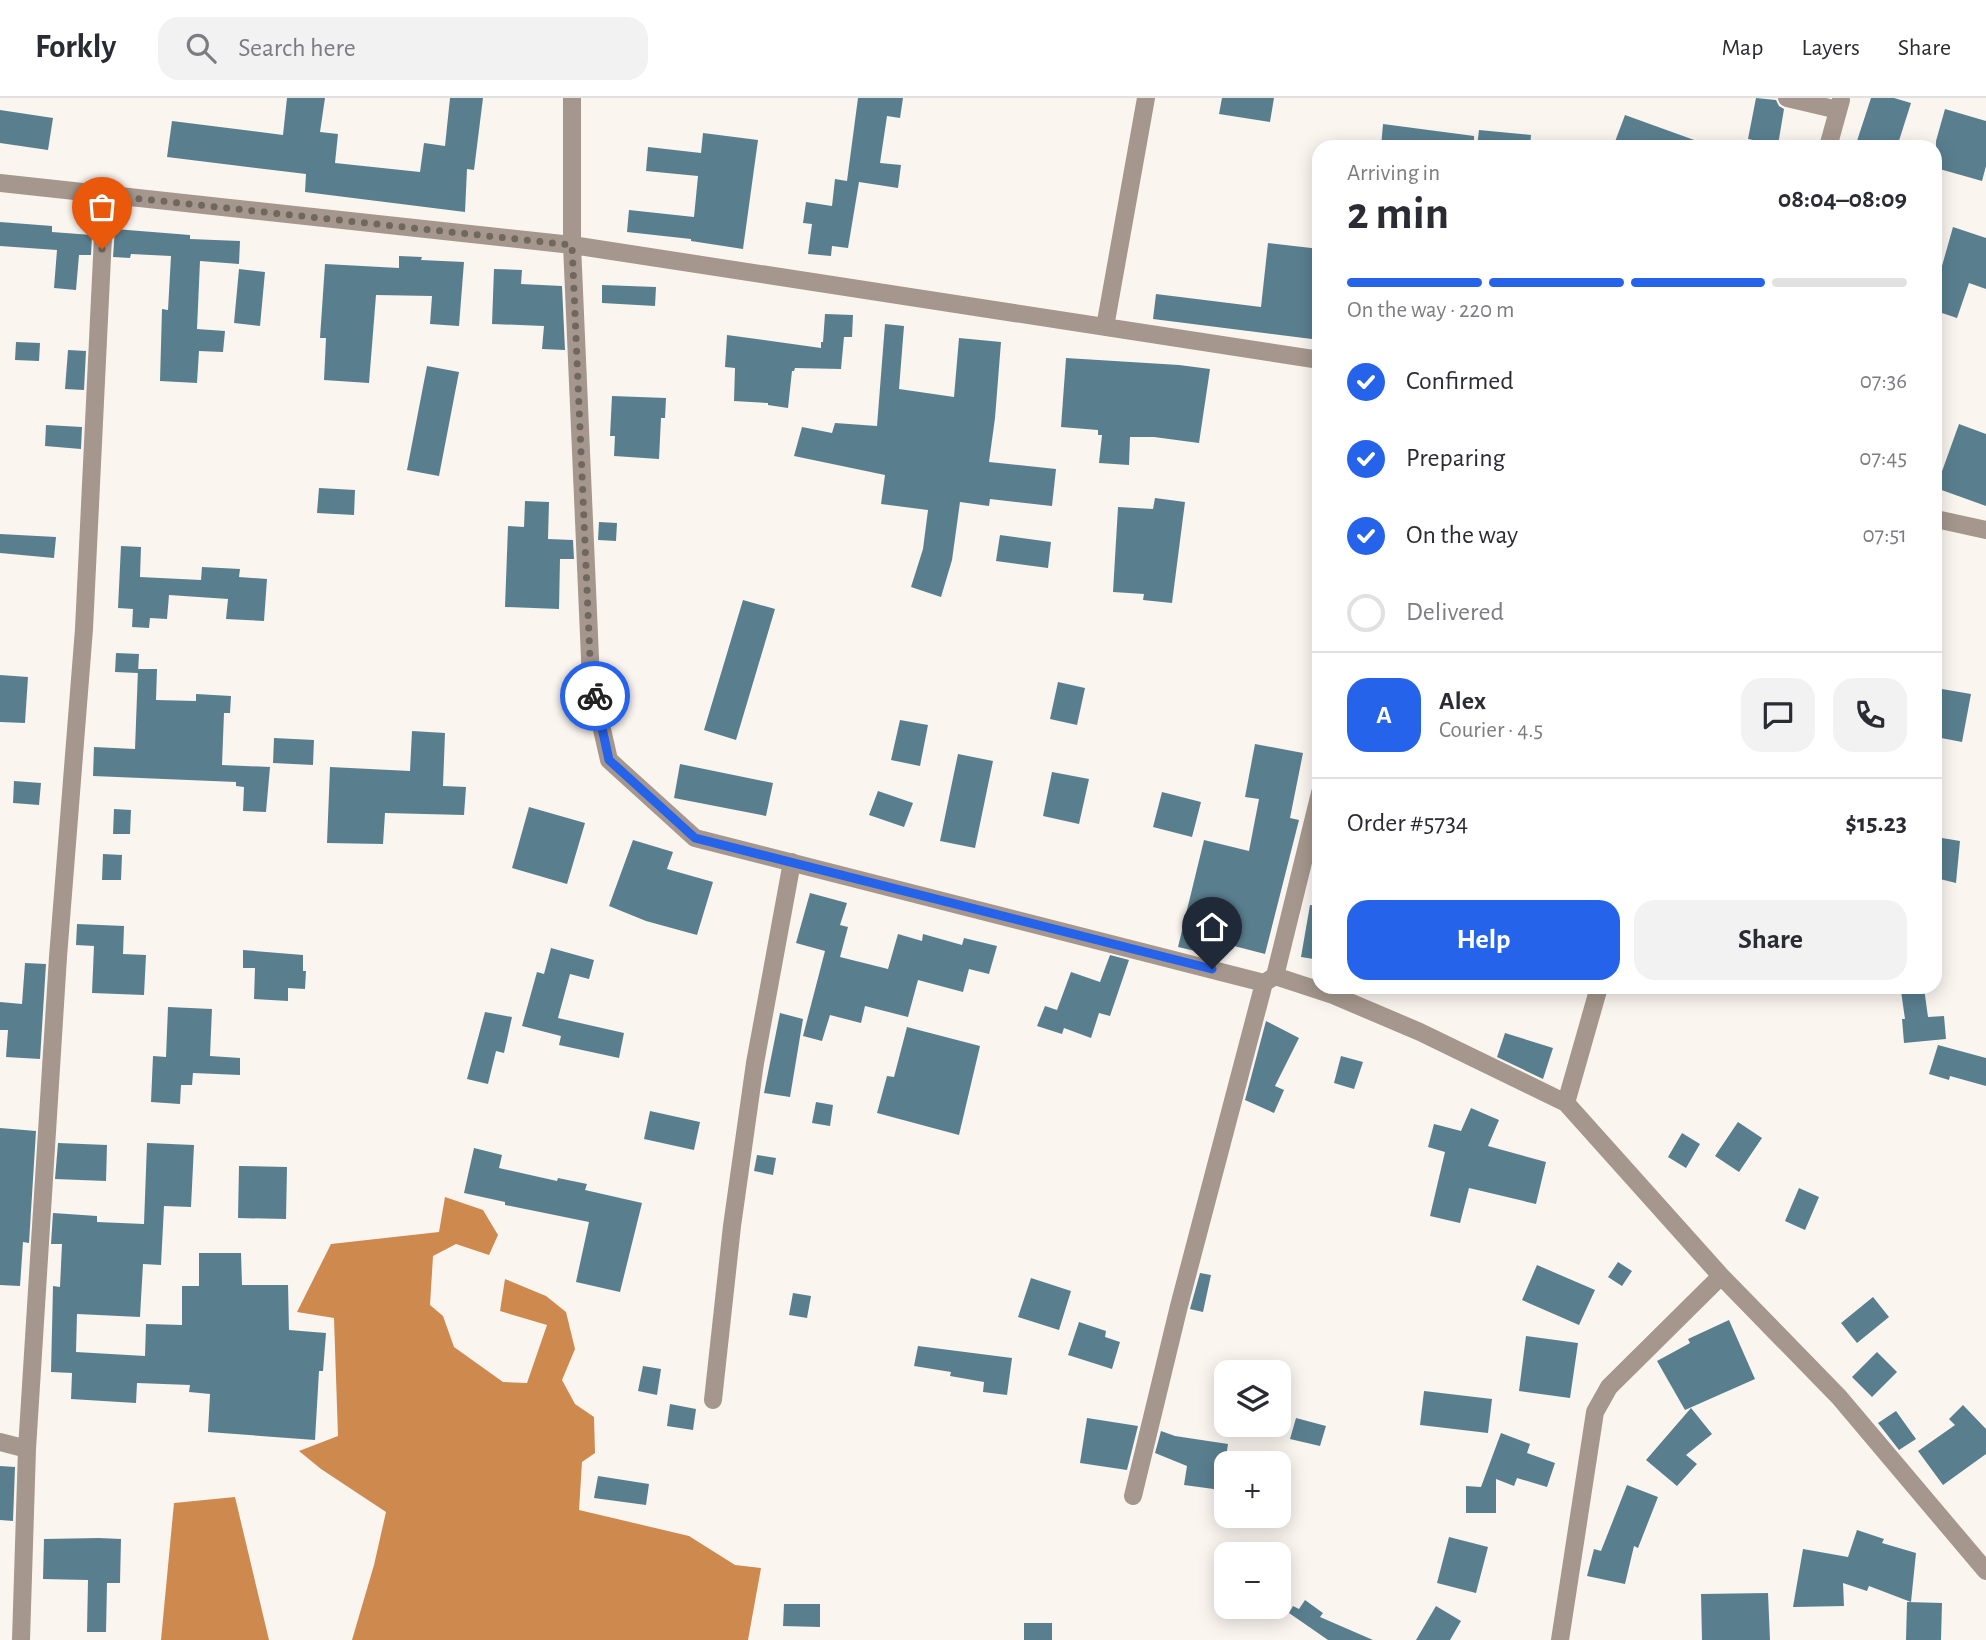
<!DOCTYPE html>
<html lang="en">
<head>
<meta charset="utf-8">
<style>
  body { margin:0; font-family:"Alegreya Sans",sans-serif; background:#f2f2f3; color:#2b2b33; height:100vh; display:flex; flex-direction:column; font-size:26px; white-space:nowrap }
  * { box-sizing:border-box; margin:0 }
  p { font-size:23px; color:#7c7c81 }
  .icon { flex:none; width:38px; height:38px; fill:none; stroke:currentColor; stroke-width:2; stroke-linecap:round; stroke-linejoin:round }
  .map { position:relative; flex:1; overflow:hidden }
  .side { position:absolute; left:1312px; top:42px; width:630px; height:854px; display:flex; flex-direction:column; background:#fff; border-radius:21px; box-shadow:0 4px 18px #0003 }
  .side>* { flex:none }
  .buttons { position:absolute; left:1214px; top:1262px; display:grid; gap:14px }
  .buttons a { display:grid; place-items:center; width:77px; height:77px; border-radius:14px; background:#fff; box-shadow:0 4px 18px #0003; font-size:35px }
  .pin { position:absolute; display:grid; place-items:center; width:60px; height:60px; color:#fff; margin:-72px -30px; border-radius:50% 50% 50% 0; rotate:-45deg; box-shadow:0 0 7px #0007 }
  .pin .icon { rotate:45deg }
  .courier { position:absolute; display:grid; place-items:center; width:70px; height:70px; margin:-35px; border:5px solid #2563eb; border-radius:50%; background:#fff; color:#222; box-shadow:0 2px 9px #0007 }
  .head em { font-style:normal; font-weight:600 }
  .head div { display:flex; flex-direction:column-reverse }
  .head { display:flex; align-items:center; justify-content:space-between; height:119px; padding:0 35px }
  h1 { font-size:46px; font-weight:600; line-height:52px }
  .bar { display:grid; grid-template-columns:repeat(4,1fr); gap:10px 7px; align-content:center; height:84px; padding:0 35px }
  .bar i { height:9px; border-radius:5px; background:#e1e1e2 }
  .bar .selected { background:#2563eb }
  .bar p { grid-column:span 4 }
  .line { display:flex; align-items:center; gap:18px; padding:0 35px; border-top:2px solid #e1e1e2 }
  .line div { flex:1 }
  .round { display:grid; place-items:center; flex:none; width:74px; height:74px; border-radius:21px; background:#f2f2f3 }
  ol { padding:0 35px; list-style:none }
  li { display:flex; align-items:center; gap:21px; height:77px }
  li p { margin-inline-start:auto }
  li .icon { padding:7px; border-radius:50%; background:#2563eb; color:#fff; stroke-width:4 }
  li:last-child { color:#7c7c81 }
  li i { width:38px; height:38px; border:4px solid #e1e1e2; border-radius:50% }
  .primary-button { display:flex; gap:14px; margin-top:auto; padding:14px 35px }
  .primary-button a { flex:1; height:80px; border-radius:21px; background:#2563eb; color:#fff; font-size:28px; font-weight:600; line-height:80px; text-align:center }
  .primary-button a+a { background:#f2f2f3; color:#2b2b33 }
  header { display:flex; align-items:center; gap:42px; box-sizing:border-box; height:98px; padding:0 35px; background:#fff; border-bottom:2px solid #e1e1e2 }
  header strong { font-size:33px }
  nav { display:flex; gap:38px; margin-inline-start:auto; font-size:24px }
  .search { width:490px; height:63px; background:#f2f2f3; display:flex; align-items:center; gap:18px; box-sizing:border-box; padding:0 24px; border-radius:21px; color:#7c7c81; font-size:26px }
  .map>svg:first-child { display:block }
</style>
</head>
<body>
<header>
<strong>Forkly</strong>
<div class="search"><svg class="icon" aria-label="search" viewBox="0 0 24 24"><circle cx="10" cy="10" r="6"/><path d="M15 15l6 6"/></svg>Search here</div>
<nav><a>Map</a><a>Layers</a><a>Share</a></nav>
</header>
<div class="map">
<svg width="1986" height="1542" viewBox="0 0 1986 1542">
  <rect width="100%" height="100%" fill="#fbf5f0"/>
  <path fill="#ce894f" d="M 445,1099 L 483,1112 L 498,1137 L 489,1157 L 456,1146 L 433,1158 L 430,1207 L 443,1218 L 454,1249 L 503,1284 L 527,1285 L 547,1227 L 500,1213 L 505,1181 L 546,1198 L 566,1214 L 575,1251 L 562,1282 L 575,1306 L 594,1319 L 595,1355 L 582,1364 L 579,1412 L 689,1438 L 735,1467 L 761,1470 L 748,1542 L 352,1542 L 374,1467 L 386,1414 L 321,1371 L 299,1353 L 338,1338 L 334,1220 L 297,1214 L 331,1146 L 439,1134 Z
    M 235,1399 L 269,1542 L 161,1542 L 174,1405 Z"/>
  <path fill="#597f8f" d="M 287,0 L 325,0 L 320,34 L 338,36 L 335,65 L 420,74 L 424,45 L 445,48 L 450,0 L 483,0 L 474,72 L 467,71 L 465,114 L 305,94 L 306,76 L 167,59 L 172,23 L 283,37 Z
    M 858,0 L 903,0 L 900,20 L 887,18 L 880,65 L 901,67 L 898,90 L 859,84 L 848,150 L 832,148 L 831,158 L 808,156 L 812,126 L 803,125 L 806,104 L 832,108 L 835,81 L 847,83 Z
    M 1222,0 L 1274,0 L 1270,24 L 1219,16 Z
    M 1756,0 L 1776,2 L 1779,8 L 1784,11 L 1778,47 L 1748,41 Z
    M 1871,0 L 1894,0 L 1911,5 L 1897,49 L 1855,49 Z
    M 1945,11 L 1986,23 L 1986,68 L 1982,83 L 1936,70 L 1936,43 Z
    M 0,12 L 53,20 L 48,52 L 0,45 Z
    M 1625,17 L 1708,47 L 1708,49 L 1613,49 Z
    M 1383,26 L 1474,38 L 1474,49 L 1381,49 Z
    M 1479,32 L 1531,37 L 1530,49 L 1477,49 Z
    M 703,35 L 758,42 L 743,151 L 691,143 L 691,141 L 627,134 L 629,112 L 694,119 L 698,78 L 646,73 L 648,49 L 701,55 Z
    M 0,124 L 52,128 L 52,134 L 92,137 L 91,157 L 79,157 L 76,192 L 54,190 L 57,152 L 0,148 Z
    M 1953,129 L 1986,140 L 1986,191 L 1969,185 L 1957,220 L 1936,213 L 1936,181 L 1938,182 Z
    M 115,131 L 190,137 L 190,141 L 240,143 L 239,166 L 200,163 L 197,231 L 225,233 L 223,254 L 199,253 L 197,285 L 160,283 L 162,211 L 168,212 L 171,158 L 131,156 L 130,160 L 113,159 Z
    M 1268,145 L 1320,151 L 1320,242 L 1153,221 L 1156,196 L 1261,209 Z
    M 399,158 L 422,159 L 421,162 L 464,164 L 459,228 L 430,226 L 432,198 L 376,197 L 369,285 L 324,282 L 326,240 L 320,240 L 325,166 L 399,170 Z
    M 239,171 L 265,174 L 260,228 L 234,225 Z
    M 494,171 L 522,172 L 521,186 L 562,188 L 565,252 L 542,251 L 544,228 L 492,226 Z
    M 602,187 L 656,189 L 655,208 L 602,205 Z
    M 825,216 L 853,217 L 852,239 L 844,239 L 841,271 L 795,270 L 794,273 L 792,273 L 788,310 L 768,307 L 768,305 L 734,303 L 735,270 L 725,269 L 727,237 L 821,250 L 821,244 L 823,244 Z
    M 885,226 L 904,228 L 899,291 L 954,299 L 959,240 L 1001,244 L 995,320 L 989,364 L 1056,371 L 1052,408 L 990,401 L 989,408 L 960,404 L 952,462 L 941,499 L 911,489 L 923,451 L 928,412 L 881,406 L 885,377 L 794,358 L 802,329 L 832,335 L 835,325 L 877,328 Z
    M 16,244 L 40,245 L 39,263 L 15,262 Z
    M 68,252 L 86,253 L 84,292 L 65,291 Z
    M 1066,260 L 1179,267 L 1210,271 L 1199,345 L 1154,339 L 1130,339 L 1129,367 L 1099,365 L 1102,337 L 1098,337 L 1098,332 L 1061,329 Z
    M 427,268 L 459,274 L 439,378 L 407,372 Z
    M 612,298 L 666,300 L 665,320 L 661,320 L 659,361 L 614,358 L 615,338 L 610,338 Z
    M 1959,326 L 1986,336 L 1986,408 L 1936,390 Z
    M 46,327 L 82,329 L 81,351 L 45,348 Z
    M 319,390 L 355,392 L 354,417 L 317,415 Z
    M 1155,400 L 1185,404 L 1172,505 L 1143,502 L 1144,496 L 1113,494 L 1118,409 L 1153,411 Z
    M 525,403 L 549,404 L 548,441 L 573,442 L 574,461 L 560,461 L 559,511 L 505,509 L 508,428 L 524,429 Z
    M 599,424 L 617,425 L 616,443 L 598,442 Z
    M 0,436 L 56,439 L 54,460 L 0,455 Z
    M 1000,437 L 1051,444 L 1048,470 L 996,463 Z
    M 121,448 L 141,449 L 140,479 L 201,482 L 202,469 L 240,471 L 239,479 L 267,481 L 264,523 L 226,521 L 228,501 L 169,497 L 167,521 L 150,520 L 149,530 L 132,529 L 133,511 L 118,510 Z
    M 743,502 L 775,511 L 736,642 L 704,632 Z
    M 116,555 L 139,556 L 138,575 L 115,574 Z
    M 138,571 L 157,571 L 156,602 L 196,603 L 196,596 L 231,598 L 230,615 L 224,615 L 222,667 L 270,669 L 266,714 L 243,713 L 244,689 L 236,688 L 236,684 L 93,678 L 94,649 L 135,651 Z
    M 0,577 L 28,579 L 25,625 L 0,624 Z
    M 1058,584 L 1085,590 L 1077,627 L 1050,621 Z
    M 1936,590 L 1971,596 L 1962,644 L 1936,639 Z
    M 900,622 L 928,627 L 920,668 L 891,662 Z
    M 412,633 L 445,635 L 443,688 L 466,689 L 464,717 L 385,715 L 383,746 L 327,745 L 330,669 L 410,673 Z
    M 274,640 L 314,642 L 313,667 L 273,665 Z
    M 1255,646 L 1303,655 L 1290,720 L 1299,722 L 1265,856 L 1207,841 L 1204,855 L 1178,849 L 1204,742 L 1249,753 L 1259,701 L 1245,699 Z
    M 958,656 L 993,663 L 975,750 L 940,743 Z
    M 680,666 L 773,685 L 766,718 L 674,700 Z
    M 1052,674 L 1089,681 L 1079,726 L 1043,718 Z
    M 14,683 L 41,685 L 39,707 L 13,705 Z
    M 878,693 L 913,705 L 904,729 L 869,717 Z
    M 1162,694 L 1201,704 L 1192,739 L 1153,729 Z
    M 529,709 L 585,725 L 567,786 L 512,770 Z
    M 114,711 L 131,712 L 130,736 L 113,736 Z
    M 1936,739 L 1960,743 L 1956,785 L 1936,780 Z
    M 633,742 L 673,754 L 667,771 L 713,784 L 697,837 L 646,823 L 609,808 Z
    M 103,756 L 122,757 L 121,782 L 102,782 Z
    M 810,795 L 847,805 L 840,827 L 848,829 L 840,859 L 888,871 L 898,836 L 922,843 L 923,836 L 962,847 L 964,840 L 997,848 L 989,876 L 969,871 L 963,894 L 918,882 L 908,919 L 865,908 L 861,925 L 830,917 L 822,943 L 803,938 L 825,853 L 796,845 Z
    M 1310,807 L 1320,808 L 1320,862 L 1301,859 Z
    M 77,826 L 124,828 L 123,856 L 146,857 L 144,897 L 92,895 L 94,848 L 76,847 Z
    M 551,850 L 594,862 L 589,881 L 570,876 L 558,920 L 624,935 L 619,960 L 559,947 L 561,938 L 522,928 L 537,874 L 544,876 Z
    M 243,852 L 303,857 L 303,873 L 306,873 L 305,891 L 288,890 L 288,903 L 254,901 L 255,870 L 243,870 Z
    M 1110,857 L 1129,862 L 1110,918 L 1099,915 L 1091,940 L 1064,930 L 1062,936 L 1037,928 L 1045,908 L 1057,912 L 1071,874 L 1100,884 Z
    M 25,865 L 46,866 L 40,961 L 6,959 L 8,932 L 0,932 L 0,904 L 22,906 Z
    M 1924,890 L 1928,919 L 1944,918 L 1946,941 L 1904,945 L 1902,921 L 1905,921 L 1901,893 Z
    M 168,909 L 212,911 L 210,958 L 240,960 L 240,977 L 193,975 L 192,987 L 181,987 L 180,1006 L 151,1004 L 153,958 L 166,959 Z
    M 485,914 L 512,919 L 504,955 L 496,953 L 488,986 L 467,981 Z
    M 780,915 L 803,921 L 790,999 L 764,995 Z
    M 1266,923 L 1299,940 L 1275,988 L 1284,992 L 1274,1015 L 1245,1002 Z
    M 907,929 L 980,948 L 959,1037 L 877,1015 L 887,978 L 894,979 Z
    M 1505,935 L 1553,950 L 1543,981 L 1497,959 Z
    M 1938,947 L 1986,960 L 1986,988 L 1950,978 L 1949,982 L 1929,976 Z
    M 1341,958 L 1363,964 L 1354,991 L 1334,985 Z
    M 816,1004 L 833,1007 L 830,1028 L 812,1025 Z
    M 1471,1010 L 1499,1022 L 1488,1048 L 1546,1064 L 1536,1106 L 1469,1090 L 1460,1125 L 1430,1118 L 1445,1054 L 1428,1049 L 1434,1026 L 1461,1033 Z
    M 650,1013 L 700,1024 L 694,1052 L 644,1041 Z
    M 1738,1024 L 1762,1040 L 1739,1074 L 1715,1058 Z
    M 0,1030 L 36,1033 L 29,1145 L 23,1144 L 20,1188 L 0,1187 Z
    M 1682,1035 L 1700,1046 L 1686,1070 L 1668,1059 Z
    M 58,1045 L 107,1047 L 106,1083 L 55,1081 Z
    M 147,1045 L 194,1047 L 191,1109 L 164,1108 L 161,1167 L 143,1166 L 140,1219 L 77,1216 L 76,1254 L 145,1258 L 146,1226 L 182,1227 L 182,1188 L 199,1188 L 199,1155 L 241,1155 L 242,1187 L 288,1187 L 289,1232 L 326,1235 L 323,1273 L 319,1273 L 315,1342 L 208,1334 L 210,1296 L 189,1294 L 190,1287 L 137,1285 L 136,1305 L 71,1301 L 72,1275 L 51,1274 L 53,1188 L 60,1189 L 62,1146 L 51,1146 L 53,1115 L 97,1118 L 97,1124 L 144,1126 Z
    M 474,1050 L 502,1057 L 499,1070 L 557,1083 L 558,1080 L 587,1086 L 585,1092 L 642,1105 L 620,1194 L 576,1184 L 589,1124 L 505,1107 L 505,1104 L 464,1095 Z
    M 757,1057 L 776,1060 L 773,1077 L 754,1073 Z
    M 239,1068 L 287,1069 L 286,1121 L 238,1120 Z
    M 1799,1090 L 1819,1099 L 1805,1132 L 1785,1123 Z
    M 1618,1164 L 1632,1173 L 1622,1188 L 1608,1179 Z
    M 1537,1167 L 1595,1192 L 1579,1227 L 1522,1202 Z
    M 1200,1175 L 1211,1177 L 1203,1214 L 1190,1211 Z
    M 1031,1180 L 1071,1193 L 1059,1232 L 1018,1219 Z
    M 793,1195 L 811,1198 L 807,1220 L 789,1217 Z
    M 1873,1199 L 1889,1219 L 1857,1245 L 1841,1225 Z
    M 1729,1222 L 1755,1281 L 1685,1312 L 1657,1263 L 1690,1245 L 1688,1241 Z
    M 1079,1224 L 1106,1233 L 1105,1239 L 1120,1244 L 1112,1271 L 1068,1257 Z
    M 1526,1238 L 1578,1245 L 1570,1300 L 1519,1293 Z
    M 918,1248 L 1012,1260 L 1007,1297 L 983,1294 L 984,1284 L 950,1278 L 951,1274 L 914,1268 Z
    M 1877,1254 L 1897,1274 L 1872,1299 L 1852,1279 Z
    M 643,1268 L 661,1271 L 657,1297 L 638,1293 Z
    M 1424,1293 L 1492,1301 L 1488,1335 L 1420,1327 Z
    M 670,1306 L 696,1311 L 693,1332 L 667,1328 Z
    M 1963,1307 L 1986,1331 L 1986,1356 L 1943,1387 L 1918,1353 L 1955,1327 L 1949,1321 Z
    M 1691,1310 L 1712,1336 L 1686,1357 L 1697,1366 L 1677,1388 L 1646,1362 Z
    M 1896,1313 L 1916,1341 L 1899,1352 L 1878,1325 Z
    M 1087,1320 L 1138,1328 L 1127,1372 L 1080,1365 Z
    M 1296,1320 L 1326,1328 L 1320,1348 L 1290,1341 Z
    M 1161,1333 L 1175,1338 L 1228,1346 L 1221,1392 L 1184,1387 L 1187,1368 L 1155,1355 Z
    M 1501,1335 L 1530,1346 L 1527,1355 L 1555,1365 L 1547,1389 L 1517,1380 L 1514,1388 L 1496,1381 L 1496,1415 L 1466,1415 L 1466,1388 L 1481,1389 Z
    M 0,1368 L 15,1369 L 13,1423 L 0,1422 Z
    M 598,1378 L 649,1386 L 646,1407 L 594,1400 Z
    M 1627,1387 L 1658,1399 L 1638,1450 L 1634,1448 L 1625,1486 L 1587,1478 L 1594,1451 L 1601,1453 Z
    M 1857,1432 L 1884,1441 L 1882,1445 L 1916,1455 L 1911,1504 L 1869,1488 L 1867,1493 L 1843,1485 L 1844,1508 L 1793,1509 L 1803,1451 L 1848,1459 Z
    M 1449,1439 L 1488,1449 L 1476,1495 L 1437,1485 Z
    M 99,1440 L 121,1441 L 120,1485 L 107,1485 L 106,1534 L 87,1534 L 88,1482 L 43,1481 L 44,1441 Z
    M 1768,1495 L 1770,1542 L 1702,1542 L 1701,1496 Z
    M 1305,1502 L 1323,1515 L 1320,1519 L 1373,1542 L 1328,1542 L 1289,1515 L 1293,1508 L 1299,1511 Z
    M 1907,1504 L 1942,1505 L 1941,1542 L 1906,1542 Z
    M 784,1506 L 820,1506 L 820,1529 L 783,1528 Z
    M 1436,1508 L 1461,1523 L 1450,1542 L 1416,1542 Z
    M 1024,1525 L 1052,1525 L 1052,1542 L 1024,1542 Z"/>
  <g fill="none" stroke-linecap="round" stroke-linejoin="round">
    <path stroke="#a5978d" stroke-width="18" d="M 572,0 L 572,147 L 591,583 L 609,662 L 695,740 L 1264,885 L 1275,878 L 1333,897 L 1420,934 L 1566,1005 L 1721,1178 L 1839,1299 L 1986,1473
      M 1787,0 L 1838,12
      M 1828,49 L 1841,2
      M 0,85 L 572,147 L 1320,262
      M 1105,229 L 1146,0
      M 1936,421 L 1986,432
      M 1275,878 L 1320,695
      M 1566,1005 L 1599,889
      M 713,1302 L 732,1128 L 755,965 L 792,764
      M 0,1344 L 27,1351
      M 1133,1398 L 1179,1208 L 1264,885
      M 21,1542 L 27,1351 L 58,859 L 84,531 L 105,97
      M 1560,1542 L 1595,1314 L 1609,1289 L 1721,1178"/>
  </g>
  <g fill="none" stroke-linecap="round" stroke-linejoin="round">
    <path stroke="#70675f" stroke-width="7" stroke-dasharray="0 12.6" d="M 102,151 L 105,97 L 572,147 L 591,583 L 595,598"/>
    <path stroke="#2563eb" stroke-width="9" d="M 595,598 L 609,662 L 695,740 L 1212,871"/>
  </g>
</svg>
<div class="buttons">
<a><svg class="icon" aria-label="layers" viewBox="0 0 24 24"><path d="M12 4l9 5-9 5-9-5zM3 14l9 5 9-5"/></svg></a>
<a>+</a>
<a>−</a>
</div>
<div class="pin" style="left:102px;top:151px;background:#ea580c"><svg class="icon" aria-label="bag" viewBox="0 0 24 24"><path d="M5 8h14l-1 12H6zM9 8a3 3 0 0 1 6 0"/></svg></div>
<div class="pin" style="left:1212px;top:871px;background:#1f2937"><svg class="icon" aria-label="home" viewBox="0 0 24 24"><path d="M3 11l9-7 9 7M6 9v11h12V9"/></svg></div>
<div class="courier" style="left:595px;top:598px"><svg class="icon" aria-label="bike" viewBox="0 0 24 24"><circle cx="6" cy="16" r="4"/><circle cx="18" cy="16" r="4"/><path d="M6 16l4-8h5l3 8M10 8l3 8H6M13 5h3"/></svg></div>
<section class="side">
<div class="head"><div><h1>2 min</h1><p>Arriving in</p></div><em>08:04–08:09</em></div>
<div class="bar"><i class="selected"></i><i class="selected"></i><i class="selected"></i><i></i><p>On the way · 220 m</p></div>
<ol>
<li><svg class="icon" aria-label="check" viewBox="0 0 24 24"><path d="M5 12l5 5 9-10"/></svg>Confirmed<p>07:36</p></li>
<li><svg class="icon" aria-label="check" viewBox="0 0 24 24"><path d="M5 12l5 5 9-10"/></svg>Preparing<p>07:45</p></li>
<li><svg class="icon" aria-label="check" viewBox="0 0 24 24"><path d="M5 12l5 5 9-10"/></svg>On the way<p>07:51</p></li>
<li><i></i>Delivered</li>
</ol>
<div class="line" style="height:126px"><b class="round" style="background:#2563eb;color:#fff">A</b><div><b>Alex</b><p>Courier · 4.5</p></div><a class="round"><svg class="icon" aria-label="chat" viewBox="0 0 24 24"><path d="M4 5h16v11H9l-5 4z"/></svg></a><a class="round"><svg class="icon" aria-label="phone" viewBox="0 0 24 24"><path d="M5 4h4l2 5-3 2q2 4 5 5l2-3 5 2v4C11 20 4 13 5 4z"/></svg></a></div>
<div class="line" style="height:91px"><div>Order #5734</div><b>$15.23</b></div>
<div class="primary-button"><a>Help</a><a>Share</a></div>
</section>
</div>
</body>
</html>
